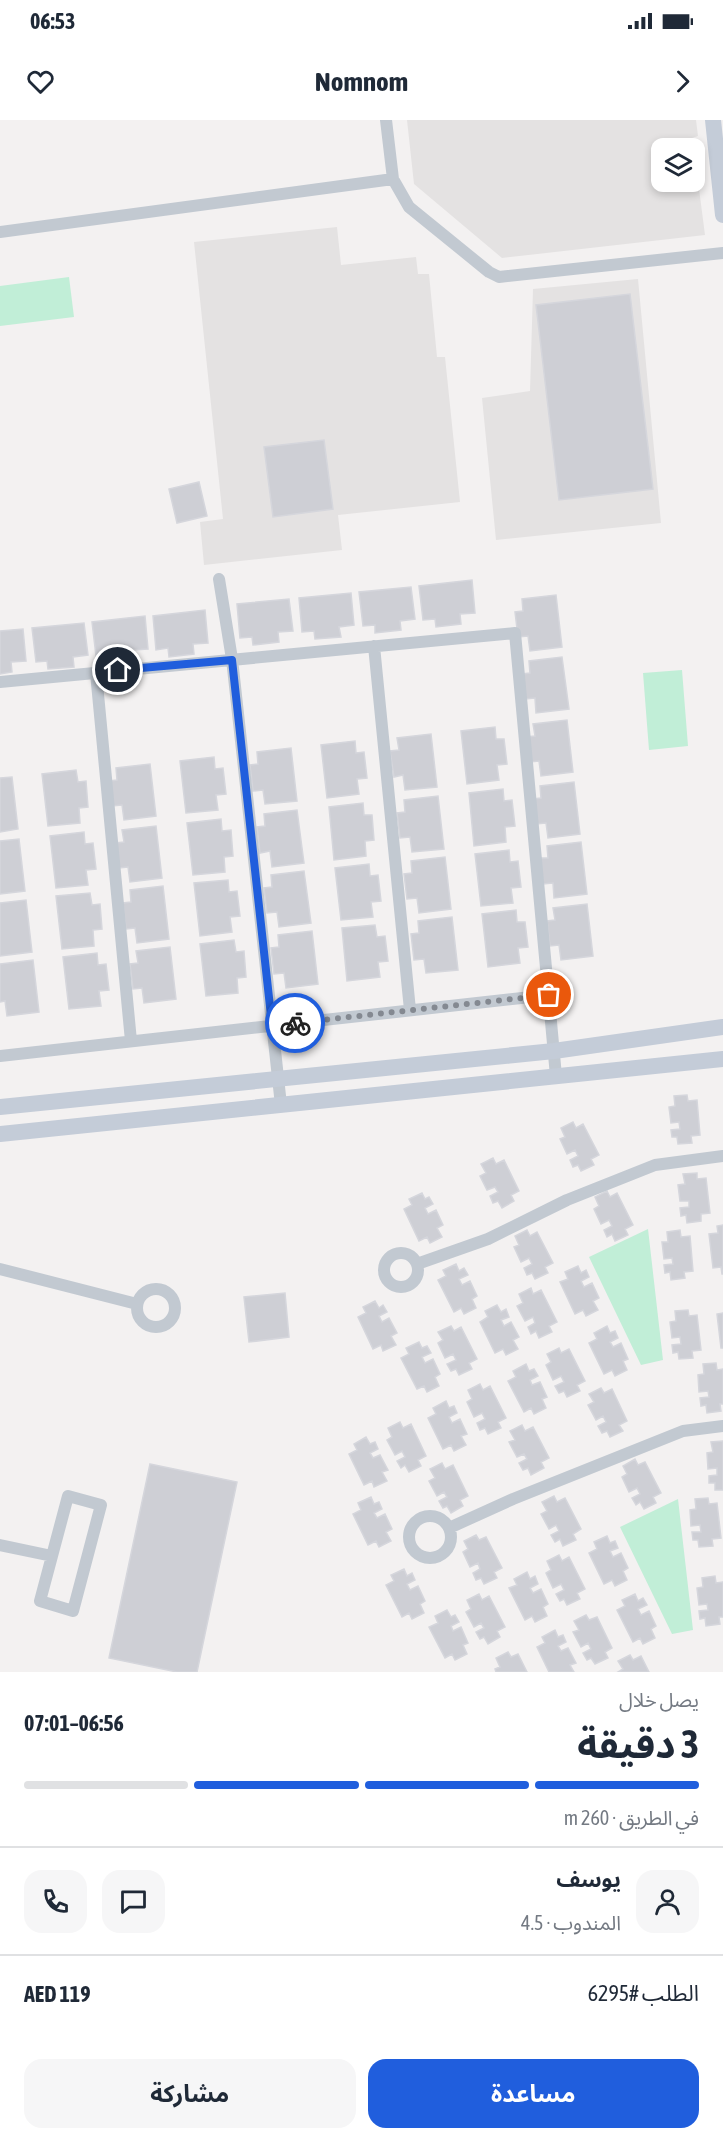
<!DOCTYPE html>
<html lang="ar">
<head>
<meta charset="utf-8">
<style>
  body { margin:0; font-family:"Asap Condensed","Noto Sans Arabic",sans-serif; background:#f6f6f7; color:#1f2937; direction:rtl; height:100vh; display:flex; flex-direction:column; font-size:22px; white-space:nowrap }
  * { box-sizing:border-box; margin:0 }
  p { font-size:20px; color:#747a83 }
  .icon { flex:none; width:33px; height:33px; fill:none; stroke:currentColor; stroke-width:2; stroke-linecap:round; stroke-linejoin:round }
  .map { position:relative; height:1552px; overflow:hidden; direction:ltr }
  .details { display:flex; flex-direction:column; background:#fff; flex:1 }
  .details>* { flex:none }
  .buttons { position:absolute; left:651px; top:18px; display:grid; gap:12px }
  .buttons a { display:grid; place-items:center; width:54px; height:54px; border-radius:12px; background:#fff; box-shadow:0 3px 9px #0003; font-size:30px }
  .pin { position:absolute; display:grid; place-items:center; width:51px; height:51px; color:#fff; margin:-26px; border:3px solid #fff; border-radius:50%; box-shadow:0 2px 6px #0007 }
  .courier { position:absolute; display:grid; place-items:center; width:60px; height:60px; margin:-30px; border:4px solid #205edd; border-radius:50%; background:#fff; color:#222; box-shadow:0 2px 8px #0007 }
  .summary em { font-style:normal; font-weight:700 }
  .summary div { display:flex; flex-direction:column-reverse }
  .summary { display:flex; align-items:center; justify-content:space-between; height:102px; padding:0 24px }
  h1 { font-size:39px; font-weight:700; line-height:45px }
  .bar { display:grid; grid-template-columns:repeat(4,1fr); gap:9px 6px; align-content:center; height:72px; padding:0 24px }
  .bar i { height:8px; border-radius:4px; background:#e0e1e3 }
  .bar .selected { background:#205edd }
  .bar p { grid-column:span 4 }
  .line { display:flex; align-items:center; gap:15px; padding:0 24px; border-top:2px solid #e0e1e3 }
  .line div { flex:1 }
  .round { display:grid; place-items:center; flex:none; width:63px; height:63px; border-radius:18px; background:#f6f6f7 }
  .button { display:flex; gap:12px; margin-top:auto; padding:12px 24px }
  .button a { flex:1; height:69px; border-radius:18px; background:#205edd; color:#fff; font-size:24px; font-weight:700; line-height:69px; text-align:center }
  .button a+a { background:#f6f6f7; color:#1f2937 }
  .status { display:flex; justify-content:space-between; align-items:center; height:42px; padding:0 30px; background:#fff; direction:ltr }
  .status svg { height:16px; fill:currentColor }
  header { display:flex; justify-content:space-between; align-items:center; height:78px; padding:0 24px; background:#fff; font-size:27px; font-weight:700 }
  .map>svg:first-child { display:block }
</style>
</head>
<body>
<div class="status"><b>06:53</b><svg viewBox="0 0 49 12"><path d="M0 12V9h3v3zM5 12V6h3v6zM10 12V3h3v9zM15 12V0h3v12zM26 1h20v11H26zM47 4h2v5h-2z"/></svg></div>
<header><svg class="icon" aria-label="forward" viewBox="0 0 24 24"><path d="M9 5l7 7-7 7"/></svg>Nomnom<svg class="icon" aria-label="heart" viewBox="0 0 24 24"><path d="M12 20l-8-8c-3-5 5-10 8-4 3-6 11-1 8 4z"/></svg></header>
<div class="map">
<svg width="723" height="1552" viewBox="0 0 723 1552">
  <rect width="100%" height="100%" fill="#f3f1f1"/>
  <path fill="#e4e2e2" d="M 407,0 L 696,0 L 698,16 L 692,18 L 693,28 L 662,28 L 662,62 L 694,62 L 695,38 L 705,115 L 502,138 L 414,64 Z
    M 337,107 L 341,145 L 416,137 L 418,154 L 429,154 L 437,237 L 445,237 L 460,382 L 338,395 L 342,430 L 204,445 L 200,402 L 223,399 L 194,122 Z
    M 638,159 L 661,403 L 496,420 L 482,278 L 530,271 L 533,169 Z"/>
  <path fill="#c1eed7" d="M 69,157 L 74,197 L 0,206 L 0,166 Z
    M 682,550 L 688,626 L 649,630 L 643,553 Z
    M 648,1109 L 663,1240 L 641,1245 L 589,1137 Z
    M 678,1379 L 693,1510 L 672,1514 L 620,1407 Z"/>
  <path fill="#cecfd5" stroke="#d5d6dc" stroke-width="1.5" d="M 630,174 L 653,369 L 559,380 L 536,185 Z
    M 324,320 L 333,389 L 273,397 L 264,327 Z
    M 199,362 L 207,396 L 177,403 L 169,369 Z
    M 472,460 L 475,493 L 460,494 L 461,504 L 436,507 L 435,499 L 423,500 L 419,466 Z
    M 411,467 L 415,499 L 400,501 L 401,510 L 375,513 L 375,505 L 363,506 L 359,472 Z
    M 351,473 L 354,505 L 339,507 L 341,517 L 315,519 L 314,511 L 302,512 L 299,478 Z
    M 556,475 L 562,527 L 530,531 L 528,516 L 518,517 L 515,492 L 523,491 L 522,479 Z
    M 289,479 L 293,511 L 278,512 L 279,522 L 253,525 L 252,517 L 240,518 L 237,484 Z
    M 205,490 L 208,523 L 193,524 L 194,534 L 169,537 L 168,528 L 156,530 L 153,496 Z
    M 145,496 L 148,529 L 133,530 L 134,540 L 109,543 L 108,535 L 96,536 L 92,502 Z
    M 84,503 L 88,535 L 73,537 L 74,547 L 48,549 L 47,541 L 36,542 L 32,508 Z
    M 23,509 L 26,541 L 11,542 L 12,552 L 0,554 L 0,511 Z
    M 562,537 L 569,589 L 536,593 L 535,578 L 525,579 L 522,554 L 530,553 L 529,541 Z
    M 567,600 L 573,652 L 541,656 L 539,641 L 530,642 L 526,617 L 535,616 L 533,604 Z
    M 495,607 L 496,619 L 504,619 L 507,644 L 497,645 L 499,660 L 467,664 L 461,611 Z
    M 431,614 L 437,667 L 405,670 L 403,655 L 394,657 L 390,631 L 399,630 L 397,618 Z
    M 355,621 L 356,633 L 364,632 L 367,658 L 357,659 L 359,674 L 327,678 L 321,625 Z
    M 291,628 L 297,681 L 265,684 L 263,670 L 253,671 L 250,645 L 258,644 L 257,632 Z
    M 214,637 L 215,649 L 223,648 L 226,674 L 216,675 L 218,690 L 186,693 L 180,641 Z
    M 150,644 L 156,696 L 124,700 L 122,685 L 112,686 L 109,661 L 117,660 L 116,648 Z
    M 76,650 L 78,662 L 86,661 L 88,687 L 79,688 L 80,703 L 48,706 L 42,654 Z
    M 12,657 L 18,709 L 0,712 L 0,658 Z
    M 574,662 L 580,714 L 548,718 L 546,703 L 536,704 L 533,679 L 541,678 L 540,666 Z
    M 503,669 L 504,681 L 512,680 L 515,706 L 505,707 L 506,722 L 474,726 L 469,673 Z
    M 438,676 L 444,729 L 412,732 L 410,717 L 400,718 L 397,693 L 405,692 L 404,680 Z
    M 363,683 L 364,695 L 372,695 L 374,720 L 365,721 L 366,736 L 334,740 L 329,687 Z
    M 297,690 L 304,743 L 272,747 L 270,731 L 260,733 L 257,707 L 265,706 L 264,694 Z
    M 221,699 L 222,711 L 231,710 L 233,736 L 224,737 L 225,752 L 193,755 L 187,703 Z
    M 156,706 L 162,758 L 130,762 L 128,747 L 119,748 L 116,723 L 124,722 L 122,710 Z
    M 84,712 L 85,724 L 93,723 L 96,749 L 86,750 L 88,765 L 56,768 L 50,716 Z
    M 19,719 L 25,771 L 0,774 L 0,721 Z
    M 581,722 L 587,774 L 554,778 L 553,763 L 543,764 L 540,738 L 548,738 L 547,726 Z
    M 509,730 L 510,742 L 518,741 L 521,767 L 511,768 L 513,783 L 481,786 L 475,734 Z
    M 445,737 L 451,789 L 419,793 L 417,778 L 407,779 L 404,754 L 412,753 L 411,741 Z
    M 369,744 L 370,756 L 378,755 L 381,781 L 371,782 L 373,797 L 341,800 L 335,748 Z
    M 304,751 L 311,803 L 279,807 L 277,792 L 267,793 L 264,768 L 272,767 L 271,755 Z
    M 228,760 L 229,772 L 237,771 L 240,796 L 230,797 L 232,812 L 200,816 L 194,763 Z
    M 163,766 L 169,819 L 137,823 L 135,808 L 126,809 L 123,783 L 131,782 L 130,770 Z
    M 90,773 L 92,785 L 100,784 L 102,809 L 93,810 L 94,826 L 62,829 L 56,776 Z
    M 26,780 L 32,832 L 0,836 L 0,783 Z
    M 587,784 L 593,836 L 561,840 L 559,825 L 550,826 L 547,801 L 555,800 L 553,788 Z
    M 516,790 L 517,802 L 525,802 L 528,827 L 518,828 L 520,843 L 488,847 L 482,794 Z
    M 452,797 L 458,850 L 426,853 L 424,839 L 414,840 L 411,814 L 419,813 L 418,801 Z
    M 375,805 L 377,817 L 385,816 L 388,841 L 378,842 L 380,857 L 347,861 L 342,808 Z
    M 312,811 L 318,864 L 286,868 L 284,853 L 274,854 L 271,828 L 279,827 L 278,815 Z
    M 234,820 L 236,832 L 244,831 L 246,857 L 237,858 L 238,873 L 206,876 L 200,824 Z
    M 170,827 L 176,879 L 144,883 L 142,868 L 133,869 L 130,844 L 138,843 L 136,831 Z
    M 97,833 L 98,845 L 106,844 L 109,870 L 99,871 L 101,886 L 69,889 L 63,837 Z
    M 33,840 L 39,892 L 7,896 L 5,881 L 0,882 L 0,844 Z
    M 687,975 L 688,981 L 697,980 L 700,1015 L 691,1016 L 692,1023 L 678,1024 L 677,1017 L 672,1017 L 671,1010 L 680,1009 L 679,1002 L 671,1003 L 669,987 L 675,986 L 674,976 Z
    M 573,1002 L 576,1008 L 583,1004 L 599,1035 L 591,1039 L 594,1045 L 581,1051 L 578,1045 L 573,1047 L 570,1040 L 578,1036 L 575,1030 L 567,1034 L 560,1019 L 565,1017 L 561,1008 Z
    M 493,1038 L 496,1044 L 504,1040 L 519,1071 L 511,1075 L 514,1081 L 502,1088 L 498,1081 L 493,1083 L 490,1076 L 498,1072 L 495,1067 L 487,1070 L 480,1056 L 486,1053 L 481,1044 Z
    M 697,1053 L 697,1059 L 706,1058 L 710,1093 L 701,1094 L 701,1101 L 687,1103 L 686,1095 L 681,1096 L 680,1088 L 689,1087 L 689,1081 L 680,1081 L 678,1065 L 685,1064 L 683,1054 Z
    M 607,1071 L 610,1077 L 617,1073 L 633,1105 L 625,1109 L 628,1115 L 615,1121 L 612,1114 L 607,1117 L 604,1110 L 612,1106 L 609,1100 L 601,1104 L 594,1089 L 599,1086 L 595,1077 Z
    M 422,1073 L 425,1079 L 429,1077 L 433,1084 L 425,1088 L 428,1094 L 436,1090 L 443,1105 L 437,1108 L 442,1117 L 430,1123 L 427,1117 L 419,1121 L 404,1089 L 412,1085 L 409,1079 Z
    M 723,1105 L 723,1154 L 722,1154 L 721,1147 L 713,1148 L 709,1114 L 718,1113 L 717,1106 Z
    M 527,1110 L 530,1116 L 537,1112 L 553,1143 L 545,1147 L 548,1153 L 535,1159 L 532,1153 L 527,1155 L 524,1148 L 532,1144 L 529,1138 L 521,1142 L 514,1127 L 519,1125 L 515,1116 Z
    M 680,1110 L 681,1117 L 690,1116 L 693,1151 L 684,1152 L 685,1158 L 671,1160 L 670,1152 L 665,1153 L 664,1145 L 673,1144 L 672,1138 L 664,1139 L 662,1122 L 668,1122 L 667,1112 Z
    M 456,1144 L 459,1151 L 464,1148 L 468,1155 L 459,1159 L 462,1165 L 470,1161 L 477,1176 L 472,1179 L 476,1188 L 464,1194 L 461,1188 L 454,1192 L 438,1160 L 446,1156 L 443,1150 Z
    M 578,1146 L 581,1153 L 586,1150 L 589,1157 L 581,1161 L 584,1167 L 592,1163 L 599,1178 L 593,1181 L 598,1190 L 586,1196 L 583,1190 L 575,1194 L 560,1162 L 568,1159 L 565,1152 Z
    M 531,1168 L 533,1174 L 541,1170 L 557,1202 L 549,1206 L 552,1212 L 539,1218 L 536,1211 L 531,1214 L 528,1207 L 535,1203 L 533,1197 L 525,1201 L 517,1186 L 523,1183 L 519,1174 Z
    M 285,1173 L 289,1217 L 249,1222 L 244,1177 Z
    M 375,1181 L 379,1188 L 383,1185 L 387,1192 L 379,1196 L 382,1202 L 389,1198 L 397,1213 L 391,1216 L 396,1225 L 383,1231 L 381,1225 L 373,1229 L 358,1197 L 366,1193 L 363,1187 Z
    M 497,1185 L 501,1192 L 506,1189 L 509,1197 L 501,1200 L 504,1206 L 511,1202 L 519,1217 L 513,1220 L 518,1229 L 506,1235 L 503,1229 L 495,1233 L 480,1202 L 488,1197 L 485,1191 Z
    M 688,1190 L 689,1196 L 697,1195 L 701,1230 L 692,1231 L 693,1238 L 679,1239 L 678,1232 L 673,1233 L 672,1225 L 681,1224 L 680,1217 L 672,1218 L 670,1202 L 676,1201 L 675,1191 Z
    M 723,1193 L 723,1228 L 721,1228 L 717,1194 Z
    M 451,1206 L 454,1211 L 461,1207 L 477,1239 L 469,1243 L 472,1249 L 459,1255 L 456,1249 L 451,1251 L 447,1244 L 456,1240 L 453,1234 L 445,1238 L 438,1223 L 443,1220 L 438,1212 Z
    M 607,1206 L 610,1213 L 615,1211 L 618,1218 L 610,1222 L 613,1227 L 621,1223 L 628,1239 L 623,1241 L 627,1250 L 615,1256 L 612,1250 L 604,1254 L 589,1223 L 597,1219 L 594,1213 Z
    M 419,1222 L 422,1228 L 427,1226 L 431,1233 L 422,1237 L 425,1243 L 433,1239 L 440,1254 L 435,1257 L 439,1266 L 427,1272 L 424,1266 L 417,1269 L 401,1238 L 409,1234 L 406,1228 Z
    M 559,1228 L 561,1233 L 569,1229 L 585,1261 L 577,1265 L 580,1271 L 567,1277 L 564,1271 L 559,1273 L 555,1266 L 564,1262 L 561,1256 L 553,1260 L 546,1245 L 551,1242 L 547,1234 Z
    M 716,1243 L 717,1250 L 723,1249 L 723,1284 L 720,1284 L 721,1291 L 707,1293 L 706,1285 L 701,1286 L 700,1278 L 709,1277 L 708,1271 L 699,1272 L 698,1255 L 704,1254 L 703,1244 Z
    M 526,1244 L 529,1251 L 534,1249 L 538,1256 L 530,1260 L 532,1265 L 540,1262 L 547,1277 L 542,1279 L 546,1288 L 534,1294 L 531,1288 L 524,1292 L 508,1261 L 516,1257 L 513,1251 Z
    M 480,1264 L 483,1270 L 490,1266 L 506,1298 L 498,1302 L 501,1308 L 488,1314 L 485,1308 L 480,1310 L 477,1303 L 485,1299 L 482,1293 L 474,1297 L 467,1282 L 472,1279 L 468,1270 Z
    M 601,1268 L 604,1273 L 612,1269 L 627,1301 L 619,1305 L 623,1311 L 610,1317 L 607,1311 L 602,1313 L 598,1306 L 606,1302 L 603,1296 L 596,1300 L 588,1285 L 594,1282 L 589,1274 Z
    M 446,1281 L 449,1288 L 454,1286 L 457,1293 L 449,1297 L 452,1303 L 460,1299 L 467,1314 L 461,1316 L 466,1325 L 454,1331 L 451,1325 L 443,1329 L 428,1298 L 436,1294 L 433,1288 Z
    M 400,1302 L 403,1308 L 411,1304 L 426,1336 L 418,1340 L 421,1346 L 409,1352 L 405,1345 L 401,1348 L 397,1341 L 405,1337 L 402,1331 L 395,1335 L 387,1320 L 392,1317 L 388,1308 Z
    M 522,1305 L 525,1311 L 533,1307 L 549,1338 L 541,1342 L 544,1348 L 531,1355 L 528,1348 L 523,1350 L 519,1343 L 527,1339 L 524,1334 L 517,1337 L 509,1322 L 515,1320 L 510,1311 Z
    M 366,1317 L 370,1324 L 375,1322 L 378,1329 L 370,1333 L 373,1338 L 380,1335 L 388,1350 L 382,1352 L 387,1361 L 374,1367 L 372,1361 L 364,1365 L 349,1334 L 357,1330 L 354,1324 Z
    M 723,1321 L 723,1370 L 715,1370 L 715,1363 L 709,1363 L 709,1356 L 717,1355 L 717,1348 L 708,1349 L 707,1333 L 713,1332 L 711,1322 Z
    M 635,1339 L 638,1345 L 645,1342 L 661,1373 L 653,1377 L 656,1383 L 644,1389 L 640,1382 L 636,1385 L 632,1378 L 640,1374 L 637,1368 L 629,1372 L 622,1357 L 627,1354 L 623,1346 Z
    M 442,1343 L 445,1349 L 453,1345 L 468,1376 L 460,1380 L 463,1386 L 451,1393 L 447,1386 L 443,1388 L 439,1381 L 447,1377 L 444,1372 L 437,1376 L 429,1361 L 435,1358 L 430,1349 Z
    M 150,1344 L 237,1362 L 197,1552 L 177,1552 L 109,1538 Z
    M 554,1376 L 557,1382 L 565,1378 L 581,1409 L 573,1414 L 576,1420 L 563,1426 L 560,1419 L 555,1422 L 551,1415 L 559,1411 L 556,1405 L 549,1409 L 541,1394 L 547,1391 L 542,1382 Z
    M 371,1377 L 374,1384 L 379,1382 L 382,1389 L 374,1393 L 377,1398 L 385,1394 L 392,1409 L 386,1412 L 391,1421 L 379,1427 L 376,1421 L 368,1425 L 353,1394 L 361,1390 L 358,1383 Z
    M 708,1378 L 709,1384 L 717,1383 L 721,1418 L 712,1419 L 713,1426 L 699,1427 L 698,1420 L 693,1420 L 692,1412 L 701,1412 L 700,1405 L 691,1406 L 690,1390 L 696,1389 L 695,1379 Z
    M 476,1415 L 479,1420 L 486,1417 L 502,1448 L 494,1452 L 497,1458 L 484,1464 L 481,1458 L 476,1460 L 473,1453 L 480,1449 L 478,1443 L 470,1447 L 463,1432 L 468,1429 L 464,1421 Z
    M 607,1416 L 610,1423 L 615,1421 L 618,1428 L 610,1431 L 613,1437 L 621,1433 L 628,1448 L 623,1451 L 627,1460 L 615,1466 L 612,1460 L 604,1464 L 589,1433 L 597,1429 L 594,1422 Z
    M 559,1435 L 562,1441 L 569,1437 L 585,1469 L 577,1473 L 580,1479 L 567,1485 L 564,1479 L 560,1481 L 556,1474 L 564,1470 L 561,1464 L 553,1468 L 546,1453 L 551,1450 L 547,1441 Z
    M 404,1449 L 407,1456 L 412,1453 L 415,1460 L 407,1464 L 410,1470 L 418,1466 L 425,1481 L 420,1484 L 424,1493 L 412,1499 L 409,1493 L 402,1497 L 386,1465 L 394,1461 L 391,1455 Z
    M 527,1452 L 530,1459 L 535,1456 L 538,1464 L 530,1468 L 533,1473 L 541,1469 L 548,1484 L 543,1487 L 547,1496 L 535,1502 L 532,1496 L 525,1500 L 509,1468 L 517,1465 L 514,1459 Z
    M 715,1456 L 716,1463 L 723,1462 L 723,1497 L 719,1497 L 720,1504 L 706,1506 L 705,1498 L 700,1499 L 699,1491 L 708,1490 L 707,1484 L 699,1485 L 697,1468 L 703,1467 L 702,1458 Z
    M 479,1474 L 482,1480 L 489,1476 L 505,1507 L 497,1511 L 500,1517 L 488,1524 L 484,1517 L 480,1519 L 476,1512 L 484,1508 L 481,1503 L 474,1507 L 466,1492 L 471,1489 L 467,1480 Z
    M 635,1474 L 638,1481 L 643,1478 L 647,1485 L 638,1489 L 641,1495 L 649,1491 L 656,1506 L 651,1509 L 655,1518 L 643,1524 L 640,1518 L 633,1522 L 617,1490 L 625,1486 L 622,1480 Z
    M 447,1490 L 451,1497 L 455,1495 L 459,1502 L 451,1506 L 453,1511 L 461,1507 L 468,1523 L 463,1525 L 467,1534 L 455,1540 L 452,1534 L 445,1538 L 429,1507 L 438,1503 L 435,1496 Z
    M 586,1495 L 589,1500 L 597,1497 L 612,1528 L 605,1532 L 608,1538 L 595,1544 L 591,1538 L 587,1540 L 583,1533 L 591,1529 L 588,1523 L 581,1527 L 573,1512 L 579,1510 L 574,1501 Z
    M 555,1510 L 558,1517 L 563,1515 L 566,1522 L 558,1526 L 561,1531 L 568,1528 L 576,1543 L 570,1545 L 574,1552 L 549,1552 L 537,1527 L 545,1523 L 542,1517 Z
    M 508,1532 L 511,1537 L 518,1534 L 527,1552 L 496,1552 L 495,1549 L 500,1547 L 496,1538 Z
    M 630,1535 L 633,1540 L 641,1536 L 649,1552 L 618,1552 L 623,1549 L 618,1541 Z"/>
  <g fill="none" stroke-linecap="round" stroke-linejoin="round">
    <path stroke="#c2c9d1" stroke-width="12" d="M 386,0 L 393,59 L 409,87 L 489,152 L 499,157 L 723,133
      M 0,112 L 393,59
      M 219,459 L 232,539 L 281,985
      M 374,526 L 410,890
      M 96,553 L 131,921
      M 0,562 L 515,513 L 556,956
      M 0,936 L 549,875
      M384 1150a17 17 0 1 1 34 0a17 17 0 1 1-34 0Z
      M 417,1144 L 488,1119 L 567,1080 L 655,1045 L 723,1036
      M 0,1149 L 137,1184
      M137 1188a19 19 0 1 1 38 0a19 19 0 1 1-38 0Z
      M 68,1376 L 101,1385 L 73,1491 L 40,1481 Z
      M409 1417a21 21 0 1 1 42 0a21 21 0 1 1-42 0Z
      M 449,1408 L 513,1379 L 683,1311 L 723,1306
      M 0,1425 L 52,1436"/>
    <path stroke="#c4ccd8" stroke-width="16" d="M 713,0 L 723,95
      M 0,987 L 554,931 L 723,907
      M 0,1014 L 723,939"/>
  </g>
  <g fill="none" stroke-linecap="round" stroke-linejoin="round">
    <path stroke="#848991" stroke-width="6" stroke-dasharray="0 10.8" d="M 295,903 L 549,875"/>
    <path stroke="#205edd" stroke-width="8" d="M 118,550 L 232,540 L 272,905 L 295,903"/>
  </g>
</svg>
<div class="buttons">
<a><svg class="icon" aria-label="layers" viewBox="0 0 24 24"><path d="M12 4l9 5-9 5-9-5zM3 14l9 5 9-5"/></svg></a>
</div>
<div class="pin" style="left:549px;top:875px;background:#ea580c"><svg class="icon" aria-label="bag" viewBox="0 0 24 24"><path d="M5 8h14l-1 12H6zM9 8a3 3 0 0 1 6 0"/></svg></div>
<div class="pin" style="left:118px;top:550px;background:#1f2937"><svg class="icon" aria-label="home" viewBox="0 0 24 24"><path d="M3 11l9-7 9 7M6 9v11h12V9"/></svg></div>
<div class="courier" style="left:295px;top:903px"><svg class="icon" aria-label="bike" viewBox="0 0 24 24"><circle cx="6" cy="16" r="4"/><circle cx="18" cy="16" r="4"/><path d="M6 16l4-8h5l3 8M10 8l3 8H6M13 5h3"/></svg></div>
</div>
<section class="details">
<div class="summary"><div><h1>3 دقيقة</h1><p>يصل خلال</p></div><em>06:56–07:01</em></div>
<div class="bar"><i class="selected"></i><i class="selected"></i><i class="selected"></i><i></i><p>في الطريق · 260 m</p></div>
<div class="line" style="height:108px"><a class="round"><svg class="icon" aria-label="person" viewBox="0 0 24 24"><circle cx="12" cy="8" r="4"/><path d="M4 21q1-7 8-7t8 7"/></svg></a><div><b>يوسف</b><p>المندوب · 4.5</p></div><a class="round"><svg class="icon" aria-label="chat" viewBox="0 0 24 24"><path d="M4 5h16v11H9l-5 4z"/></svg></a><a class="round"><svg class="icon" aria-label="phone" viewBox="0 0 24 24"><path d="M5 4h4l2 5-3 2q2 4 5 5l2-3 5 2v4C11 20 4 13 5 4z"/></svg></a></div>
<div class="line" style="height:78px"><div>الطلب #6295</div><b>AED 119</b></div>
<div class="button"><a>مساعدة</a><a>مشاركة</a></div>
</section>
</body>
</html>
